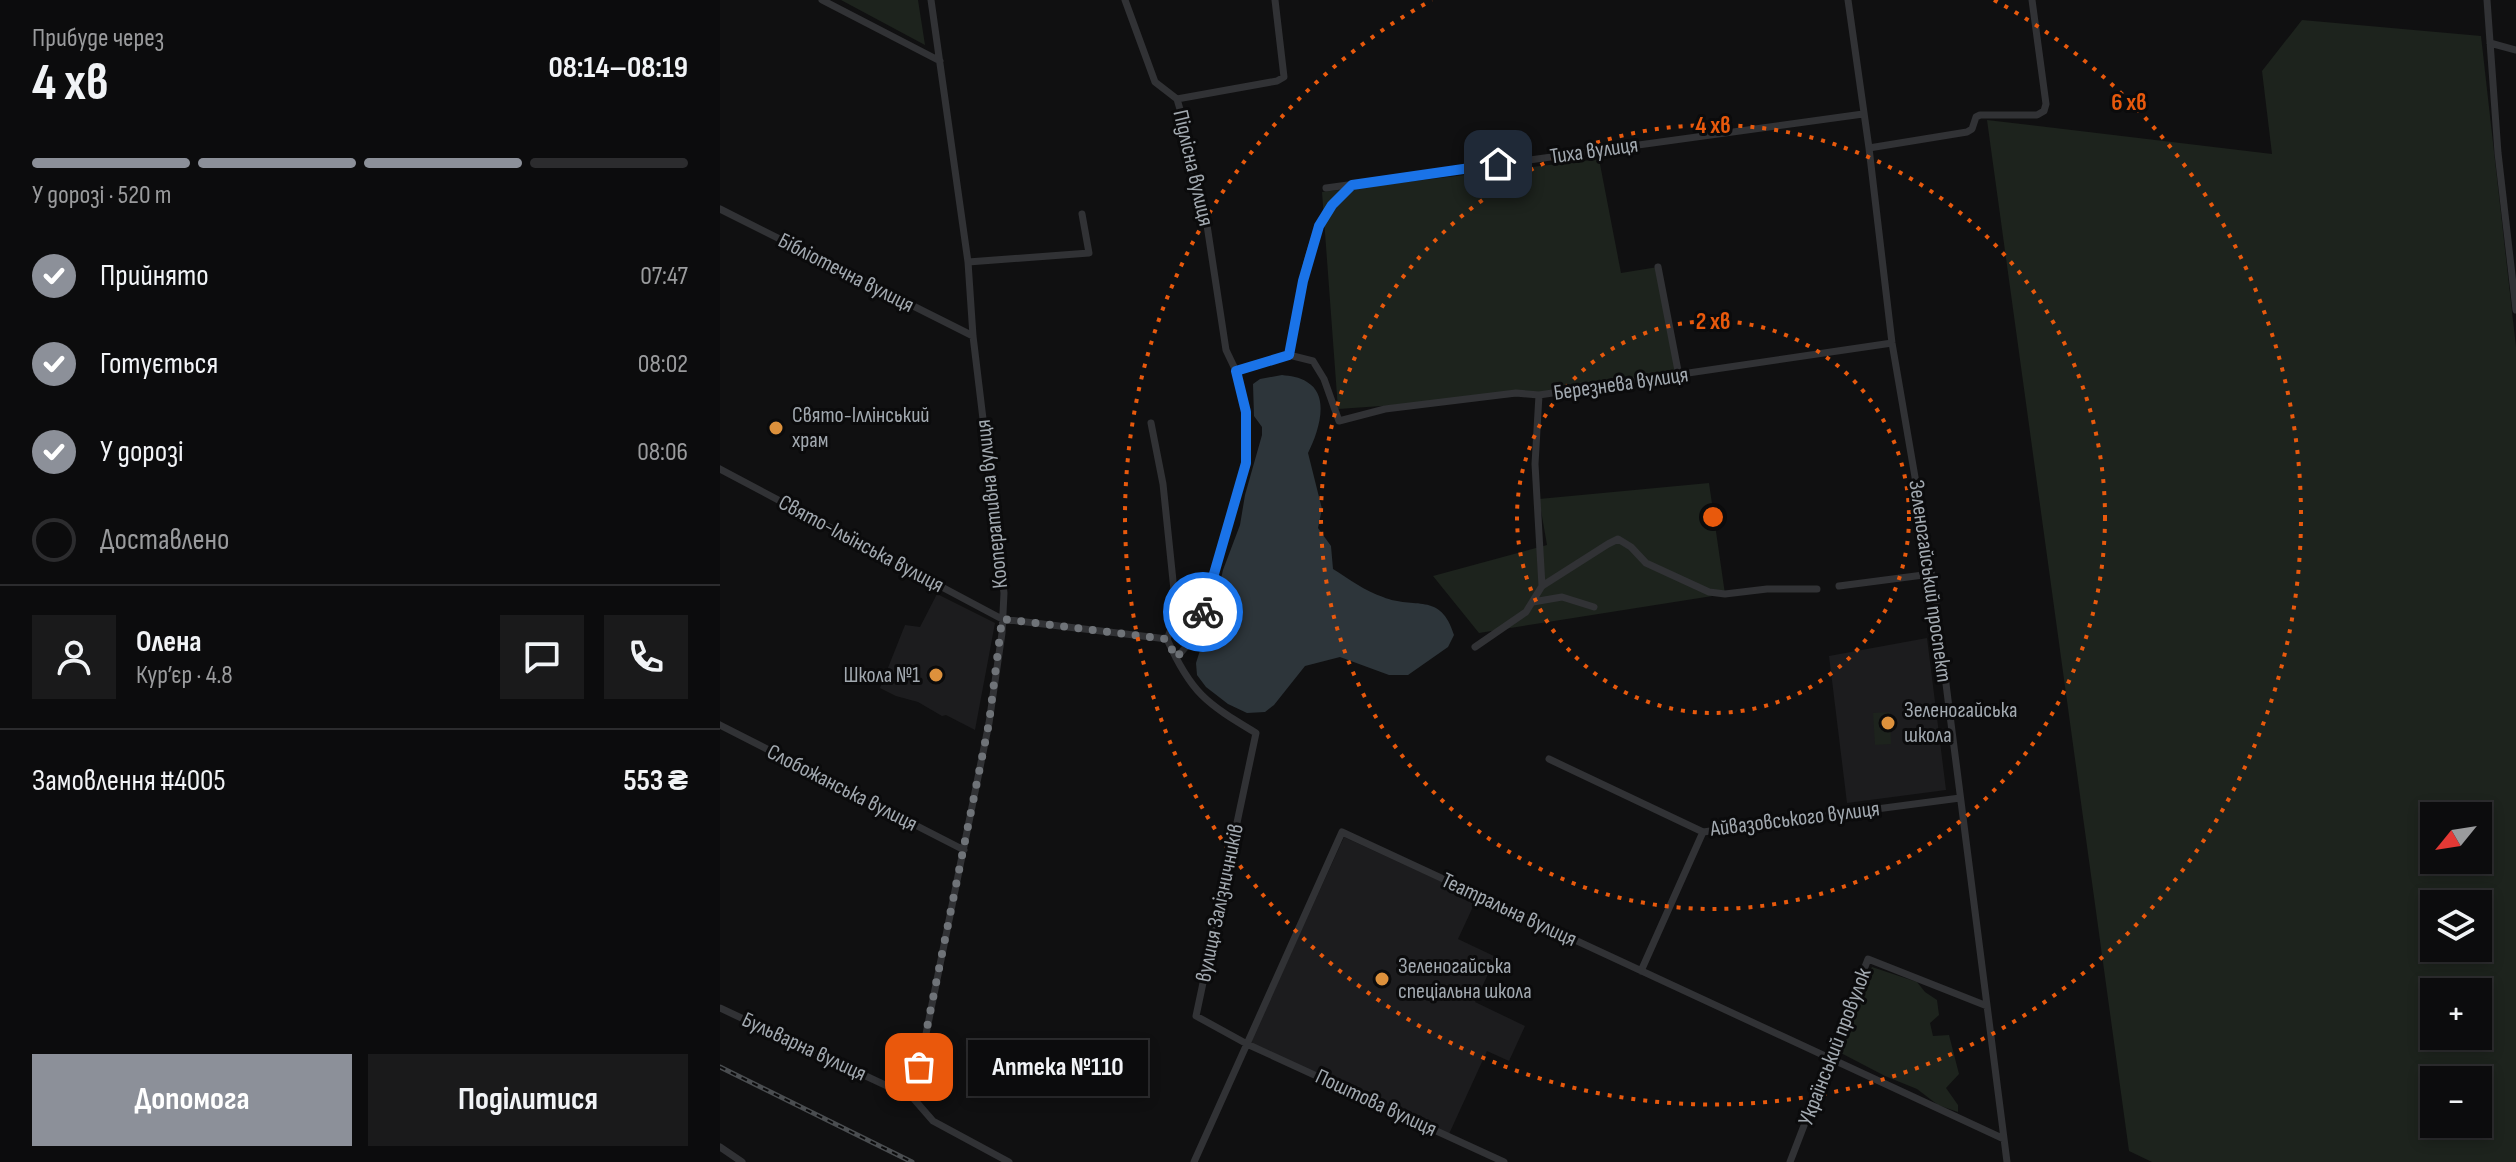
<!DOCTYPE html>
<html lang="uk">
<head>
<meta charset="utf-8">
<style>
  body { margin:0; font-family:"Sofia Sans Condensed",sans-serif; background:#1a1a1b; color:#f1f3f6; height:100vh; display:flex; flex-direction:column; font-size:30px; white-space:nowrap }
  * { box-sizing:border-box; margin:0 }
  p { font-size:26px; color:#9a9b9d }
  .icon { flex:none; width:44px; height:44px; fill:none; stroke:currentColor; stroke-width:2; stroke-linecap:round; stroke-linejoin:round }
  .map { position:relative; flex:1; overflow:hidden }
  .details { display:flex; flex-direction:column; background:#0c0c0d; width:720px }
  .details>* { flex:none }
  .needle { width:52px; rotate:240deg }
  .tools { position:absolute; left:1700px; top:802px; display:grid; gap:16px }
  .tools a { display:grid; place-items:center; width:72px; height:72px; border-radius:0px; background:#0c0c0d; box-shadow:0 4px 12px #0003,0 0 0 2px #2c2c2e; font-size:40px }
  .pin { position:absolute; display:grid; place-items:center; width:68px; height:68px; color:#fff; margin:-34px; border-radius:16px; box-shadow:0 4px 12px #0006 }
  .courier { position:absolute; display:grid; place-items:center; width:80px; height:80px; margin:-40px; border:6px solid #1a73e8; border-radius:50%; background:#fff; color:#222; box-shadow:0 2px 10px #0007 }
  .bubble { position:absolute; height:56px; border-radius:0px; background:#0c0c0d; box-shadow:0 4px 12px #0003,0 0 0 2px #2c2c2e; font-size:26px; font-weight:700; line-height:56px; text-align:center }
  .head em { font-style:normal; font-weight:700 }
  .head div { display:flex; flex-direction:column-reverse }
  .head { display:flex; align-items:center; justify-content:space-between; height:136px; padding:0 32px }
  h1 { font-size:52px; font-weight:700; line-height:60px }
  .bar { display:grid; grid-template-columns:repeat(4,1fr); gap:12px 8px; align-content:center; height:96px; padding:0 32px }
  .bar i { height:10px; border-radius:6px; background:#2c2c2e }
  .bar .selected { background:#8c9099 }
  .bar p { grid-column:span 4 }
  .line { display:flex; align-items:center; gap:20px; padding:0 32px; border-top:2px solid #2c2c2e }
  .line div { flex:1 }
  .round { display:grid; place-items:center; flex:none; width:84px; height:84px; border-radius:0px; background:#1a1a1b }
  ol { padding:0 32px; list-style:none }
  li { display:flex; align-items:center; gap:24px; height:88px }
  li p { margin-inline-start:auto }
  li .icon { padding:8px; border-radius:50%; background:#8c9099; color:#fff; stroke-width:4 }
  li:last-child { color:#9a9b9d }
  li i { width:44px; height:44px; border:4px solid #2c2c2e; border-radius:50% }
  .action { display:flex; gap:16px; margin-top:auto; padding:16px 32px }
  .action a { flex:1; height:92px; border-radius:0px; background:#8c9099; color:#fff; font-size:32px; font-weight:700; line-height:92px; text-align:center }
  .action a+a { background:#1a1a1b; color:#f1f3f6 }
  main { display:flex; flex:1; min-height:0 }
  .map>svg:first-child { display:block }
</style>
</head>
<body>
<main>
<section class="details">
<div class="head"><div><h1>4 хв</h1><p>Прибуде через</p></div><em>08:14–08:19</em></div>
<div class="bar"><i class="selected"></i><i class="selected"></i><i class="selected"></i><i></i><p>У дорозі · 520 m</p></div>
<ol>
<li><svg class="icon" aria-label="check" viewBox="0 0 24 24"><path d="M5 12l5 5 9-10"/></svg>Прийнято<p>07:47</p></li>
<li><svg class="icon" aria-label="check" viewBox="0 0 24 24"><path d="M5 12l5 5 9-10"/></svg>Готується<p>08:02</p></li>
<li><svg class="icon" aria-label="check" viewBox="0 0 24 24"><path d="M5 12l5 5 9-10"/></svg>У дорозі<p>08:06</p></li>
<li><i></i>Доставлено</li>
</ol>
<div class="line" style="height:144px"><a class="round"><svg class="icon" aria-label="person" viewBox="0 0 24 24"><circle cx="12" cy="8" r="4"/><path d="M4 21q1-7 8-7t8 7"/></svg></a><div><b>Олена</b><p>Кур’єр · 4.8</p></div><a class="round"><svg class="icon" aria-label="chat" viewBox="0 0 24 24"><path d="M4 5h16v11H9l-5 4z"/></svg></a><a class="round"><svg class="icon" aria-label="phone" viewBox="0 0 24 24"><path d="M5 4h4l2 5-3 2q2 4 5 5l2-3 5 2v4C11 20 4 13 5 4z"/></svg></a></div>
<div class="line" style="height:104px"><div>Замовлення #4005</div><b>553 ₴</b></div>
<div class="action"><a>Допомога</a><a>Поділитися</a></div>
</section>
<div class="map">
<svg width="1796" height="1162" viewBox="0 0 1796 1162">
  <rect width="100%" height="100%" fill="#101011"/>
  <path fill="#1c1c1e" d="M 217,594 L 275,623 L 255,730 L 226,715 L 222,716 L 198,702 L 176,696 L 160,688 L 185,625 L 200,627 Z
    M 1207,638 L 1226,790 L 1127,803 L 1109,656 Z
    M 624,837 L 757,898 L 738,939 L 776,957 L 755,1002 L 805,1026 L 789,1061 L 767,1051 L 729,1134 L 530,1043 Z"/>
  <path fill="#1d231d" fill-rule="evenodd" d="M 121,0 L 198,0 L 205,45 Z
    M 1582,20 L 1761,36 L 1796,347 L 1796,1162 L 1432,1162 L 1409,1151 L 1267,120 L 1552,154 L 1542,71 ZM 1758,816 L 1758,860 L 1714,860 L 1714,816 ZM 1758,904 L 1758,948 L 1714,948 L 1714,904 ZM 1714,992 L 1758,992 L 1758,1036 L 1714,1036 ZM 1714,1080 L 1758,1080 L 1758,1124 L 1714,1124 Z
    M 879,159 L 901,273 L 938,267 L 959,376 L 819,395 L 618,409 L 602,192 Z
    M 989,483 L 1005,594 L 759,633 L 713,576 L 827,545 L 819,499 Z
    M 1170,712 L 1171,744 L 1155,745 L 1153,713 Z
    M 1152,967 L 1197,982 L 1205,992 L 1217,1000 L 1219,1015 L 1210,1023 L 1213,1036 L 1229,1035 L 1239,1074 L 1226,1088 L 1238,1105 L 1238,1112 L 1218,1105 L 1197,1089 L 1165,1076 L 1119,1052 L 1123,1035 L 1131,1028 C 1134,1007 1139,985 1152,967 Z"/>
  <path fill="#2d353a" d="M 562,375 C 570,376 580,377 587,382 C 611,396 598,433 588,453 L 602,509 L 598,528 L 611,546 L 613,569 C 629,579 645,591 663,597 C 694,610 721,591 734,635 L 728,647 L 688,675 L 669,675 L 620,657 L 585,666 L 554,705 L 545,712 L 527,713 L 508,704 L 486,687 L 477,675 L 476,663 L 496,600 L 503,570 L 520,525 L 525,495 L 542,435 L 542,427 L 534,416 L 533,384 L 540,379 Z"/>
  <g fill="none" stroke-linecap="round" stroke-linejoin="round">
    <path stroke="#313235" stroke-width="7" d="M 102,0 L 220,61
      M 405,0 L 435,82 L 457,99 L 464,123 L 467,153 L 485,212 L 506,350 L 516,371 L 526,412 L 526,463 L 499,558 L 473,639 L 456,658
      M 1128,0 L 1149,148 L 1172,343 L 1213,582 L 1287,1162
      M 1767,0 L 1778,153 L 1796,310
      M 1770,43 L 1796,50
      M 457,99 L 557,81 L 564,77 L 555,0
      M 1149,148 L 1247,132 L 1252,129 L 1256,117 L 1260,115 L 1317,115 L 1324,111 L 1326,104 L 1312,0
      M 606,188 L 1143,114
      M 0,209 L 253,336
      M 248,262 L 369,253 L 362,214
      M 938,267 L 959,376
      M 569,355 C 581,306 581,251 610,208 C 616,199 625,192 632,185
      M 516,371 L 569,355 L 593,361 L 604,379 L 619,421 L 665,409 L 796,393 L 819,395
      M 431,423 L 443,484 L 455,600 L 454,622 L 447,639 C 471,693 486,703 536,733 L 476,1016 L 527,1044 L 784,1162
      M 0,469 L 282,619 L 447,639
      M 822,586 L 815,464 L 819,395 L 1172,343
      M 1119,586 L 1211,574
      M 813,602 L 842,597 L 874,607
      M 755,647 L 806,612 L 822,586 L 888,544 L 898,539 L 911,547 L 926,563 L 989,592 L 1005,594 L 1047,589 L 1097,589
      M 0,725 L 244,850
      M 829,759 L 983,832 L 1240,798
      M 921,971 L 983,832
      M 0,1008 L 193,1098 L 213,1121 L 289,1162
      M 193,1098 L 269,723 L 282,633 L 284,593 L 253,336 L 248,262 L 211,0
      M 0,1147 L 22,1162
      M 474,1162 L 622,832 L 1284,1139
      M 1070,1162 L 1148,959 L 1267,1006"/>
    <g stroke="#4a4d50" stroke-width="5">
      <path id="rail" d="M 0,1067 L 192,1162"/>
    </g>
    <use href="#rail" stroke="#0b0b0c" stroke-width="2" stroke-dasharray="6" stroke-linecap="butt"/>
  </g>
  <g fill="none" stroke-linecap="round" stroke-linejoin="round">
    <path stroke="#6f7378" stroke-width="8" stroke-dasharray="0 14.4" d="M 199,1067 L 269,723 L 282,619 L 447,639 L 456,658 L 473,639 L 483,612"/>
    <path stroke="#1a73e8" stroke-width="10" d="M 483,612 L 526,463 L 526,412 L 516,371 L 569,355 L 583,281 L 599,226 L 612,205 L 632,185 L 778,164"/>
  </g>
  <g fill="none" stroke="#e8590c" stroke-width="4" stroke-dasharray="4 8">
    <circle cx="993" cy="517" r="196"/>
    <circle cx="993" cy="517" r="392"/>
    <path d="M1274 0A588 588 0 1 1 712 0"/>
  </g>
  <g fill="#dd913c" stroke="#0b0b0c" stroke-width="3">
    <circle cx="56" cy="428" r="8"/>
    <circle cx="216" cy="675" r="8"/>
    <circle cx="1168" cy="723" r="8"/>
    <circle cx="662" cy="979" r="8"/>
  </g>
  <g text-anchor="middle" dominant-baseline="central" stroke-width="6" stroke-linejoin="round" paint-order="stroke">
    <g font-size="22" fill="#a2a9b0" stroke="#0b0b0c">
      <text transform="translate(874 151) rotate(-8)">Тиха вулиця</text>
      <text transform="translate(473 168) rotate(77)">Підлісна вулиця</text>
      <text transform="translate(126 273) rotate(27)">Бібліотечна вулиця</text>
      <text transform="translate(901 384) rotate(-8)">Березнева вулиця</text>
      <text transform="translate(272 504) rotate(-96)">Кооперативна вулиця</text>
      <text transform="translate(141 544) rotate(28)">Свято-Ільїнська вулиця</text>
      <text transform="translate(1210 581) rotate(82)">Зеленогайський проспект</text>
      <text transform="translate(122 788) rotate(27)">Слобожанська вулиця</text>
      <text transform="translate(1075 819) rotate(-7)">Айвазовського вулиця</text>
      <text transform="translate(500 903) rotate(-78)">вулиця Залізничників</text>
      <text transform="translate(789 910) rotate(25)">Театральна вулиця</text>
      <text transform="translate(84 1047) rotate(25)">Бульварна вулиця</text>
      <text transform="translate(1115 1047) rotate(-69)">Український провулок</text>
      <text transform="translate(656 1103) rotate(25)">Поштова вулиця</text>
    </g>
    <g font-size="22" fill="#a2a9b0" stroke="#0b0b0c" text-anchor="start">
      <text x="72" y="415">Свято-Іллінський<tspan x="72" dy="25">храм</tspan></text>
      <text x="200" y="675" text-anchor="end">Школа №1</text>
      <text x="1184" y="710">Зеленогайська<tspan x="1184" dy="25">школа</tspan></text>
      <text x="678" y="966">Зеленогайська<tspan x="678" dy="25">спеціальна школа</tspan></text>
    </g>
  </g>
  <circle cx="993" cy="517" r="12" fill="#e8590c" stroke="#0b0b0c" stroke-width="4"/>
  <g font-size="24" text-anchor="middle" font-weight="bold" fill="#e8590c" stroke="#0b0b0c" stroke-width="6" stroke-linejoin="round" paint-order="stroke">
    <text x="1409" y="110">6 хв</text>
    <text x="993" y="133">4 хв</text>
    <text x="993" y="329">2 хв</text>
  </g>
</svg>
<div class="tools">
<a><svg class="needle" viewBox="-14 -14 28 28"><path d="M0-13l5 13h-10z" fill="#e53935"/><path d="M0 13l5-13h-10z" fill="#9a9b9d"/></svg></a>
<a><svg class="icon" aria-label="layers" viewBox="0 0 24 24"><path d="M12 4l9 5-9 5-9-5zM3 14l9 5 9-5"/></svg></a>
<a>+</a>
<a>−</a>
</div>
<div class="pin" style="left:199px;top:1067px;background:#ea580c"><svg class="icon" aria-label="bag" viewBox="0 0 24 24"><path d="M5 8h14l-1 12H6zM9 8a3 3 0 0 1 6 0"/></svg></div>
<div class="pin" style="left:778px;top:164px;background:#1f2937"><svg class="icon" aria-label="home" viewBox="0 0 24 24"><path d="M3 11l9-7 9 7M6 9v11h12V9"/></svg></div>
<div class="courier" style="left:483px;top:612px"><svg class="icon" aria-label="bike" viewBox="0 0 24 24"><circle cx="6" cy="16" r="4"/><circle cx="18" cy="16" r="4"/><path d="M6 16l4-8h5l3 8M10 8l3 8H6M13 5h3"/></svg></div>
<div class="bubble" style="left:248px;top:1040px;width:180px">Аптека №110</div>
</div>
</main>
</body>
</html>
